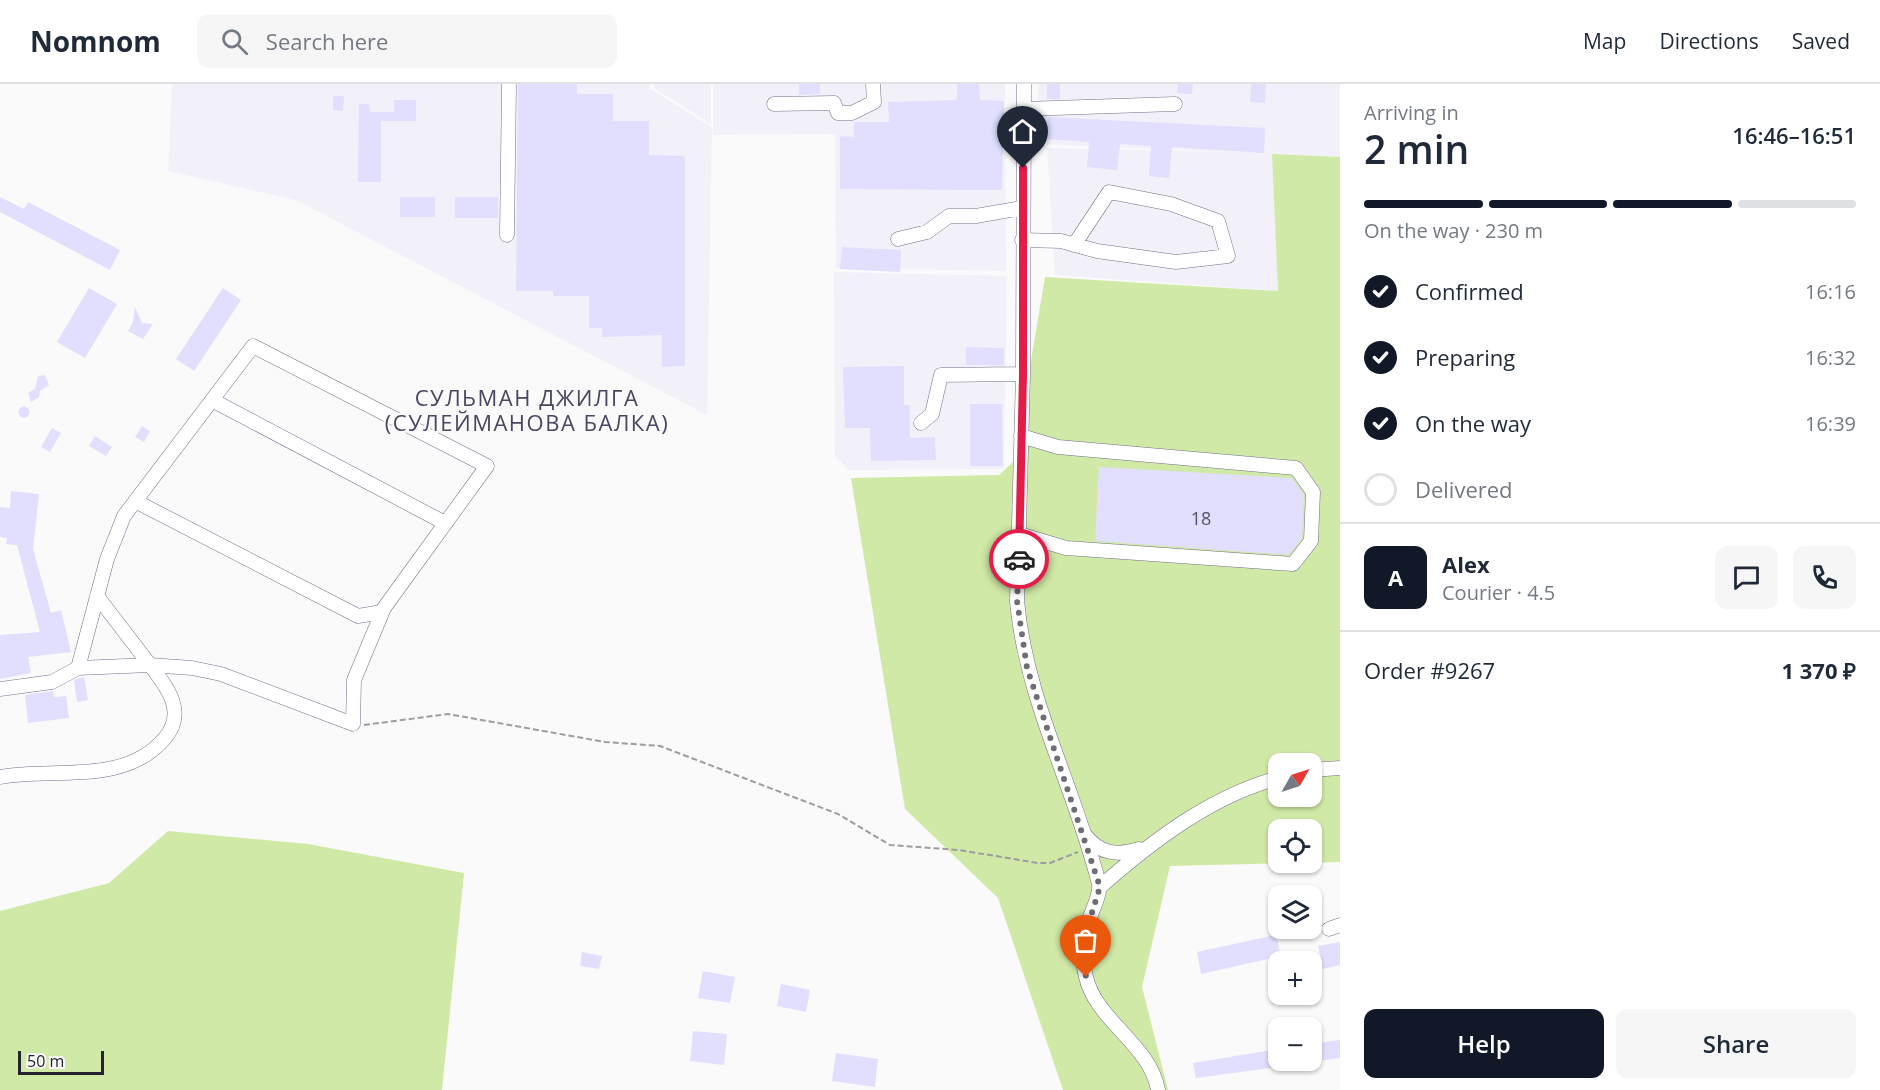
<!DOCTYPE html>
<html lang="en">
<head>
<meta charset="utf-8">
<style>
  body { margin:0; font-family:"Open Sans",sans-serif; background:#f6f6f7; color:#1f2937; height:100vh; display:flex; flex-direction:column; font-size:22px; white-space:nowrap }
  * { box-sizing:border-box; margin:0 }
  p { font-size:20px; color:#747a83 }
  .icon { flex:none; width:33px; height:33px; fill:none; stroke:currentColor; stroke-width:2; stroke-linecap:round; stroke-linejoin:round }
  .map { position:relative; flex:1; overflow:hidden }
  .drawer { display:flex; flex-direction:column; background:#fff; width:540px }
  .drawer>* { flex:none }
  .needle { width:39px; rotate:51deg }
  .buttons { position:absolute; left:1268px; top:669px; display:grid; gap:12px }
  .buttons a { display:grid; place-items:center; width:54px; height:54px; border-radius:12px; background:#fff; box-shadow:0 2px 4px #0004; font-size:30px }
  .scale { position:absolute; left:18px; bottom:15px; width:86px; box-sizing:border-box; padding-left:6px; border:3px solid #24232f; border-top:0; font-size:16px; line-height:21px; white-space:nowrap; color:#24232f; -webkit-text-stroke:4px #fafafa; paint-order:stroke }
  .pin { position:absolute; display:grid; place-items:center; width:51px; height:51px; color:#fff; margin:-62px -26px; border-radius:50% 50% 50% 0; rotate:-45deg; box-shadow:0 0 6px #0007 }
  .pin .icon { rotate:45deg }
  .courier { position:absolute; display:grid; place-items:center; width:60px; height:60px; margin:-30px; border:4px solid #e11d48; border-radius:50%; background:#fff; color:#222; box-shadow:0 2px 8px #0007 }
  .overview em { font-style:normal; font-weight:600 }
  .overview div { display:flex; flex-direction:column-reverse }
  .overview { display:flex; align-items:center; justify-content:space-between; height:102px; padding:0 24px }
  h1 { font-size:39px; font-weight:600; line-height:45px }
  .bar { display:grid; grid-template-columns:repeat(4,1fr); gap:9px 6px; align-content:center; height:72px; padding:0 24px }
  .bar i { height:8px; border-radius:4px; background:#e0e1e3 }
  .bar .on { background:#111827 }
  .bar p { grid-column:span 4 }
  .line { display:flex; align-items:center; gap:15px; padding:0 24px; border-top:2px solid #e0e1e3 }
  .line div { flex:1 }
  .round { display:grid; place-items:center; flex:none; width:63px; height:63px; border-radius:12px; background:#f6f6f7 }
  ol { padding:0 24px; list-style:none }
  li { display:flex; align-items:center; gap:18px; height:66px }
  li p { margin-inline-start:auto }
  li .icon { padding:6px; border-radius:50%; background:#111827; color:#fff; stroke-width:4 }
  li:last-child { color:#747a83 }
  li i { width:33px; height:33px; border:3px solid #e0e1e3; border-radius:50% }
  .button { display:flex; gap:12px; margin-top:auto; padding:12px 24px }
  .button a { flex:1; height:69px; border-radius:12px; background:#111827; color:#fff; font-size:24px; font-weight:600; line-height:69px; text-align:center }
  .button a+a { background:#f6f6f7; color:#1f2937 }
  header { display:flex; align-items:center; gap:36px; box-sizing:border-box; height:84px; padding:0 30px; background:#fff; border-bottom:2px solid #e0e1e3 }
  header strong { font-size:28px }
  nav { display:flex; gap:33px; margin-inline-start:auto; font-size:21px }
  .search { width:420px; height:54px; background:#f6f6f7; display:flex; align-items:center; gap:15px; box-sizing:border-box; padding:0 21px; border-radius:12px; color:#747a83; font-size:22px }
  main { display:flex; flex:1; min-height:0 }
  .map>svg:first-child { display:block }
</style>
</head>
<body>
<header>
<strong>Nomnom</strong>
<div class="search"><svg class="icon" aria-label="search" viewBox="0 0 24 24"><circle cx="10" cy="10" r="6"/><path d="M15 15l6 6"/></svg>Search here</div>
<nav><a>Map</a><a>Directions</a><a>Saved</a></nav>
</header>
<main>
<div class="map">
<svg width="1340" height="1006" viewBox="0 0 1340 1006">
  <rect width="100%" height="100%" fill="#fafafa"/>
  <path fill="#f2f1f9" d="M 172,0 L 650,0 L 649,4 L 712,43 L 707,331 L 296,116 L 168,87 Z
    M 655,0 L 711,0 L 711,40 L 654,4 Z
    M 713,0 L 1005,0 L 1006,187 L 836,184 L 835,50 L 713,51 Z
    M 1038,0 L 1340,0 L 1340,73 L 1272,70 L 1278,207 L 1055,191 L 1047,64 L 1223,68 L 1037,60 Z
    M 834,188 L 1007,192 L 1004,385 L 849,386 L 835,372 Z"/>
  <path fill="#d0e9a6" fill-rule="evenodd" d="M 1272,70 L 1340,73 L 1340,778 L 1170,782 L 1142,903 L 1168,1006 L 1063,1006 L 998,814 L 905,725 L 851,394 L 999,391 L 1014,377 L 1045,193 L 1278,207 ZM 1278,680 L 1311,680 L 1311,712 L 1278,712 ZM 1278,746 L 1311,746 L 1311,778 L 1278,778 Z
    M 168,747 L 308,760 L 464,789 L 442,1006 L 0,1006 L 0,827 L 109,799 Z"/>
  <path fill="#e1defe" d="M 518,0 L 577,0 L 577,10 L 613,10 L 613,37 L 649,37 L 649,71 L 685,72 L 685,282 L 662,283 L 662,251 L 602,253 L 602,244 L 589,244 L 589,212 L 553,212 L 553,207 L 516,207 Z
    M 799,0 L 820,0 L 820,10 L 799,11 Z
    M 957,0 L 979,0 L 980,16 L 1004,17 L 1002,106 L 840,105 L 840,52 L 854,53 L 854,38 L 889,38 L 888,18 L 957,16 Z
    M 1047,0 L 1060,0 L 1060,15 L 1047,15 Z
    M 1178,0 L 1193,0 L 1192,10 L 1177,9 Z
    M 1251,0 L 1266,0 L 1265,19 L 1250,18 Z
    M 333,12 L 344,12 L 343,27 L 333,26 Z
    M 394,16 L 416,16 L 416,37 L 381,37 L 381,98 L 358,98 L 359,20 L 369,20 L 370,28 L 394,28 Z
    M 1048,33 L 1265,44 L 1264,69 L 1172,63 L 1169,94 L 1149,92 L 1151,62 L 1120,60 L 1117,86 L 1087,83 L 1089,58 L 1047,55 Z
    M 0,113 L 24,125 L 28,118 L 120,166 L 110,186 L 0,128 Z
    M 400,113 L 435,113 L 435,133 L 400,133 Z
    M 455,113 L 498,113 L 498,134 L 455,134 Z
    M 842,163 L 901,166 L 900,188 L 840,185 Z
    M 89,204 L 117,220 L 85,274 L 57,258 Z
    M 223,204 L 241,216 L 194,287 L 176,275 Z
    M 135,223 L 142,239 L 153,240 L 143,255 L 128,247 L 133,238 Z
    M 966,263 L 1004,264 L 1004,281 L 966,281 Z
    M 904,282 L 904,321 L 910,321 L 910,354 L 935,353 L 936,376 L 871,377 L 870,344 L 845,344 L 843,283 Z
    M 45,291 L 49,301 L 40,307 L 39,313 L 31,318 L 28,309 L 35,305 L 38,292 Z
    M 970,320 L 1002,320 L 1003,382 L 970,382 Z
    M18.5 328a5.5 5.5 0 1 1 11 0a5.5 5.5 0 1 1-11 0Z
    M 142,342 L 150,347 L 144,358 L 135,353 Z
    M 52,344 L 61,349 L 50,368 L 41,363 Z
    M 95,352 L 112,363 L 106,372 L 89,362 Z
    M 1099,383 L 1292,394 L 1304,411 L 1302,454 L 1289,471 L 1095,457 Z
    M 11,407 L 39,410 L 33,465 L 51,529 L 61,526 L 71,568 L 28,573 L 31,589 L 0,595 L 0,551 L 40,548 L 17,461 L 6,460 L 7,454 L 0,453 L 0,423 L 10,424 Z
    M 84,593 L 88,616 L 77,618 L 74,596 Z
    M 53,607 L 54,613 L 66,612 L 69,634 L 28,639 L 25,611 Z
    M 1276,851 L 1281,872 L 1201,890 L 1197,868 Z
    M 1340,858 L 1340,881 L 1323,885 L 1318,862 Z
    M 582,868 L 602,872 L 599,885 L 580,882 Z
    M 703,887 L 735,893 L 730,919 L 698,914 Z
    M 781,900 L 810,906 L 806,928 L 777,922 Z
    M 693,947 L 727,950 L 724,981 L 690,977 Z
    M 1340,956 L 1340,974 L 1311,978 L 1311,960 Z
    M 1278,965 L 1278,983 L 1196,994 L 1193,979 Z
    M 836,969 L 878,975 L 875,1003 L 832,997 Z"/>
  <g fill="none" stroke-linecap="round" stroke-linejoin="round">
    <g stroke="#736f8c" stroke-width="15">
      <path id="minor" d="M 1024,0 L 1023,290 L 1017,517 C 1026,617 1075,704 1099,800 C 1101,811 1091,828 1088,839 C 1083,856 1081,875 1086,893 C 1096,937 1150,960 1158,1006
        M 774,20 L 834,19 L 838,29 L 852,29 L 874,18 L 873,0
        M 1024,25 L 1175,20
        M 507,151 L 509,0
        M 898,155 L 927,148 L 949,132 L 976,132 L 1022,124
        M 1022,156 L 1061,157 L 1097,167 L 1176,178 L 1228,172 L 1218,137 L 1171,120 L 1109,108 L 1074,161
        M 212,316 L 445,439
        M 921,339 L 932,330 L 941,291 L 1023,290
        M 135,417 L 358,532 L 382,528
        M 1019,450 L 1066,464 L 1293,480 L 1311,457 L 1313,408 L 1296,384 L 1058,363 L 1021,352
        M 97,512 L 150,581
        M 0,605 L 52,598 L 78,584 L 150,581
        M 1311,686 L 1340,684
        M 0,693 C 54,683 125,702 165,654 C 187,628 167,603 150,581 L 192,584 L 221,590 L 353,640 L 354,596 L 384,524 L 487,382 L 253,262 L 124,432 L 107,475 L 78,584
        M 1085,751 C 1100,770 1117,772 1139,765
        M 1100,803 C 1151,758 1211,712 1278,694
        M 1329,845 L 1340,841"/>
    </g>
    <path stroke="#9c9ca1" stroke-width="2" stroke-dasharray="6 3" stroke-linecap="butt" d="M 364,641 L 448,630 L 605,658 L 660,662 L 838,730 L 890,761 L 959,766 L 1038,779 L 1050,779 L 1078,768"/>
    <use href="#minor" stroke="#fff" stroke-width="14"/>
  </g>
  <g fill="none" stroke-linecap="round" stroke-linejoin="round">
    <path stroke="#6f6e76" stroke-width="6" stroke-dasharray="0 10.8" d="M 1019,475 L 1017,517 L 1027,584 L 1100,803 L 1082,861 L 1086,893"/>
    <path stroke="#e11d48" stroke-width="8" d="M 1019,475 L 1023,290 L 1023,84"/>
  </g>
  <g text-anchor="middle" dominant-baseline="central" stroke-width="4.5" stroke-linejoin="round" paint-order="stroke">
    <g font-size="18" fill="#535263">
      <text x="1201" y="434">18</text>
    </g>
    <g font-size="22" letter-spacing="1.5" fill="#4a4661" stroke="#fafafa">
      <text x="527" y="313">СУЛЬМАН ДЖИЛГА<tspan x="527" dy="25">(СУЛЕЙМАНОВА БАЛКА)</tspan></text>
    </g>
  </g>
</svg>
<div class="buttons">
<a><svg class="needle" viewBox="-14 -14 28 28"><path d="M0-13l5 13h-10z" fill="#e53935"/><path d="M0 13l5-13h-10z" fill="#747a83"/></svg></a>
<a><svg class="icon" aria-label="locate" viewBox="0 0 24 24"><circle cx="12" cy="12" r="6"/><path d="M12 2v4M12 18v4M2 12h4M18 12h4"/></svg></a>
<a><svg class="icon" aria-label="layers" viewBox="0 0 24 24"><path d="M12 4l9 5-9 5-9-5zM3 14l9 5 9-5"/></svg></a>
<a>+</a>
<a>−</a>
</div>
<div class="scale">50 m</div>
<div class="pin" style="left:1086px;top:893px;background:#ea580c"><svg class="icon" aria-label="bag" viewBox="0 0 24 24"><path d="M5 8h14l-1 12H6zM9 8a3 3 0 0 1 6 0"/></svg></div>
<div class="pin" style="left:1023px;top:84px;background:#1f2937"><svg class="icon" aria-label="home" viewBox="0 0 24 24"><path d="M3 11l9-7 9 7M6 9v11h12V9"/></svg></div>
<div class="courier" style="left:1019px;top:475px"><svg class="icon" aria-label="car" viewBox="0 0 24 24"><path d="M5 17H2v-5l4-1 3-4h7l3 4 3 1v5h-3M9 17h6M6 11h13"/><circle cx="7" cy="17" r="2"/><circle cx="17" cy="17" r="2"/></svg></div>
</div>
<section class="drawer">
<div class="overview"><div><h1>2 min</h1><p>Arriving in</p></div><em>16:46–16:51</em></div>
<div class="bar"><i class="on"></i><i class="on"></i><i class="on"></i><i></i><p>On the way · 230 m</p></div>
<ol>
<li><svg class="icon" aria-label="check" viewBox="0 0 24 24"><path d="M5 12l5 5 9-10"/></svg>Confirmed<p>16:16</p></li>
<li><svg class="icon" aria-label="check" viewBox="0 0 24 24"><path d="M5 12l5 5 9-10"/></svg>Preparing<p>16:32</p></li>
<li><svg class="icon" aria-label="check" viewBox="0 0 24 24"><path d="M5 12l5 5 9-10"/></svg>On the way<p>16:39</p></li>
<li><i></i>Delivered</li>
</ol>
<div class="line" style="height:108px"><b class="round" style="background:#111827;color:#fff">A</b><div><b>Alex</b><p>Courier · 4.5</p></div><a class="round"><svg class="icon" aria-label="chat" viewBox="0 0 24 24"><path d="M4 5h16v11H9l-5 4z"/></svg></a><a class="round"><svg class="icon" aria-label="phone" viewBox="0 0 24 24"><path d="M5 4h4l2 5-3 2q2 4 5 5l2-3 5 2v4C11 20 4 13 5 4z"/></svg></a></div>
<div class="line" style="height:78px"><div>Order #9267</div><b>1 370 ₽</b></div>
<div class="button"><a>Help</a><a>Share</a></div>
</section>
</main>
</body>
</html>
